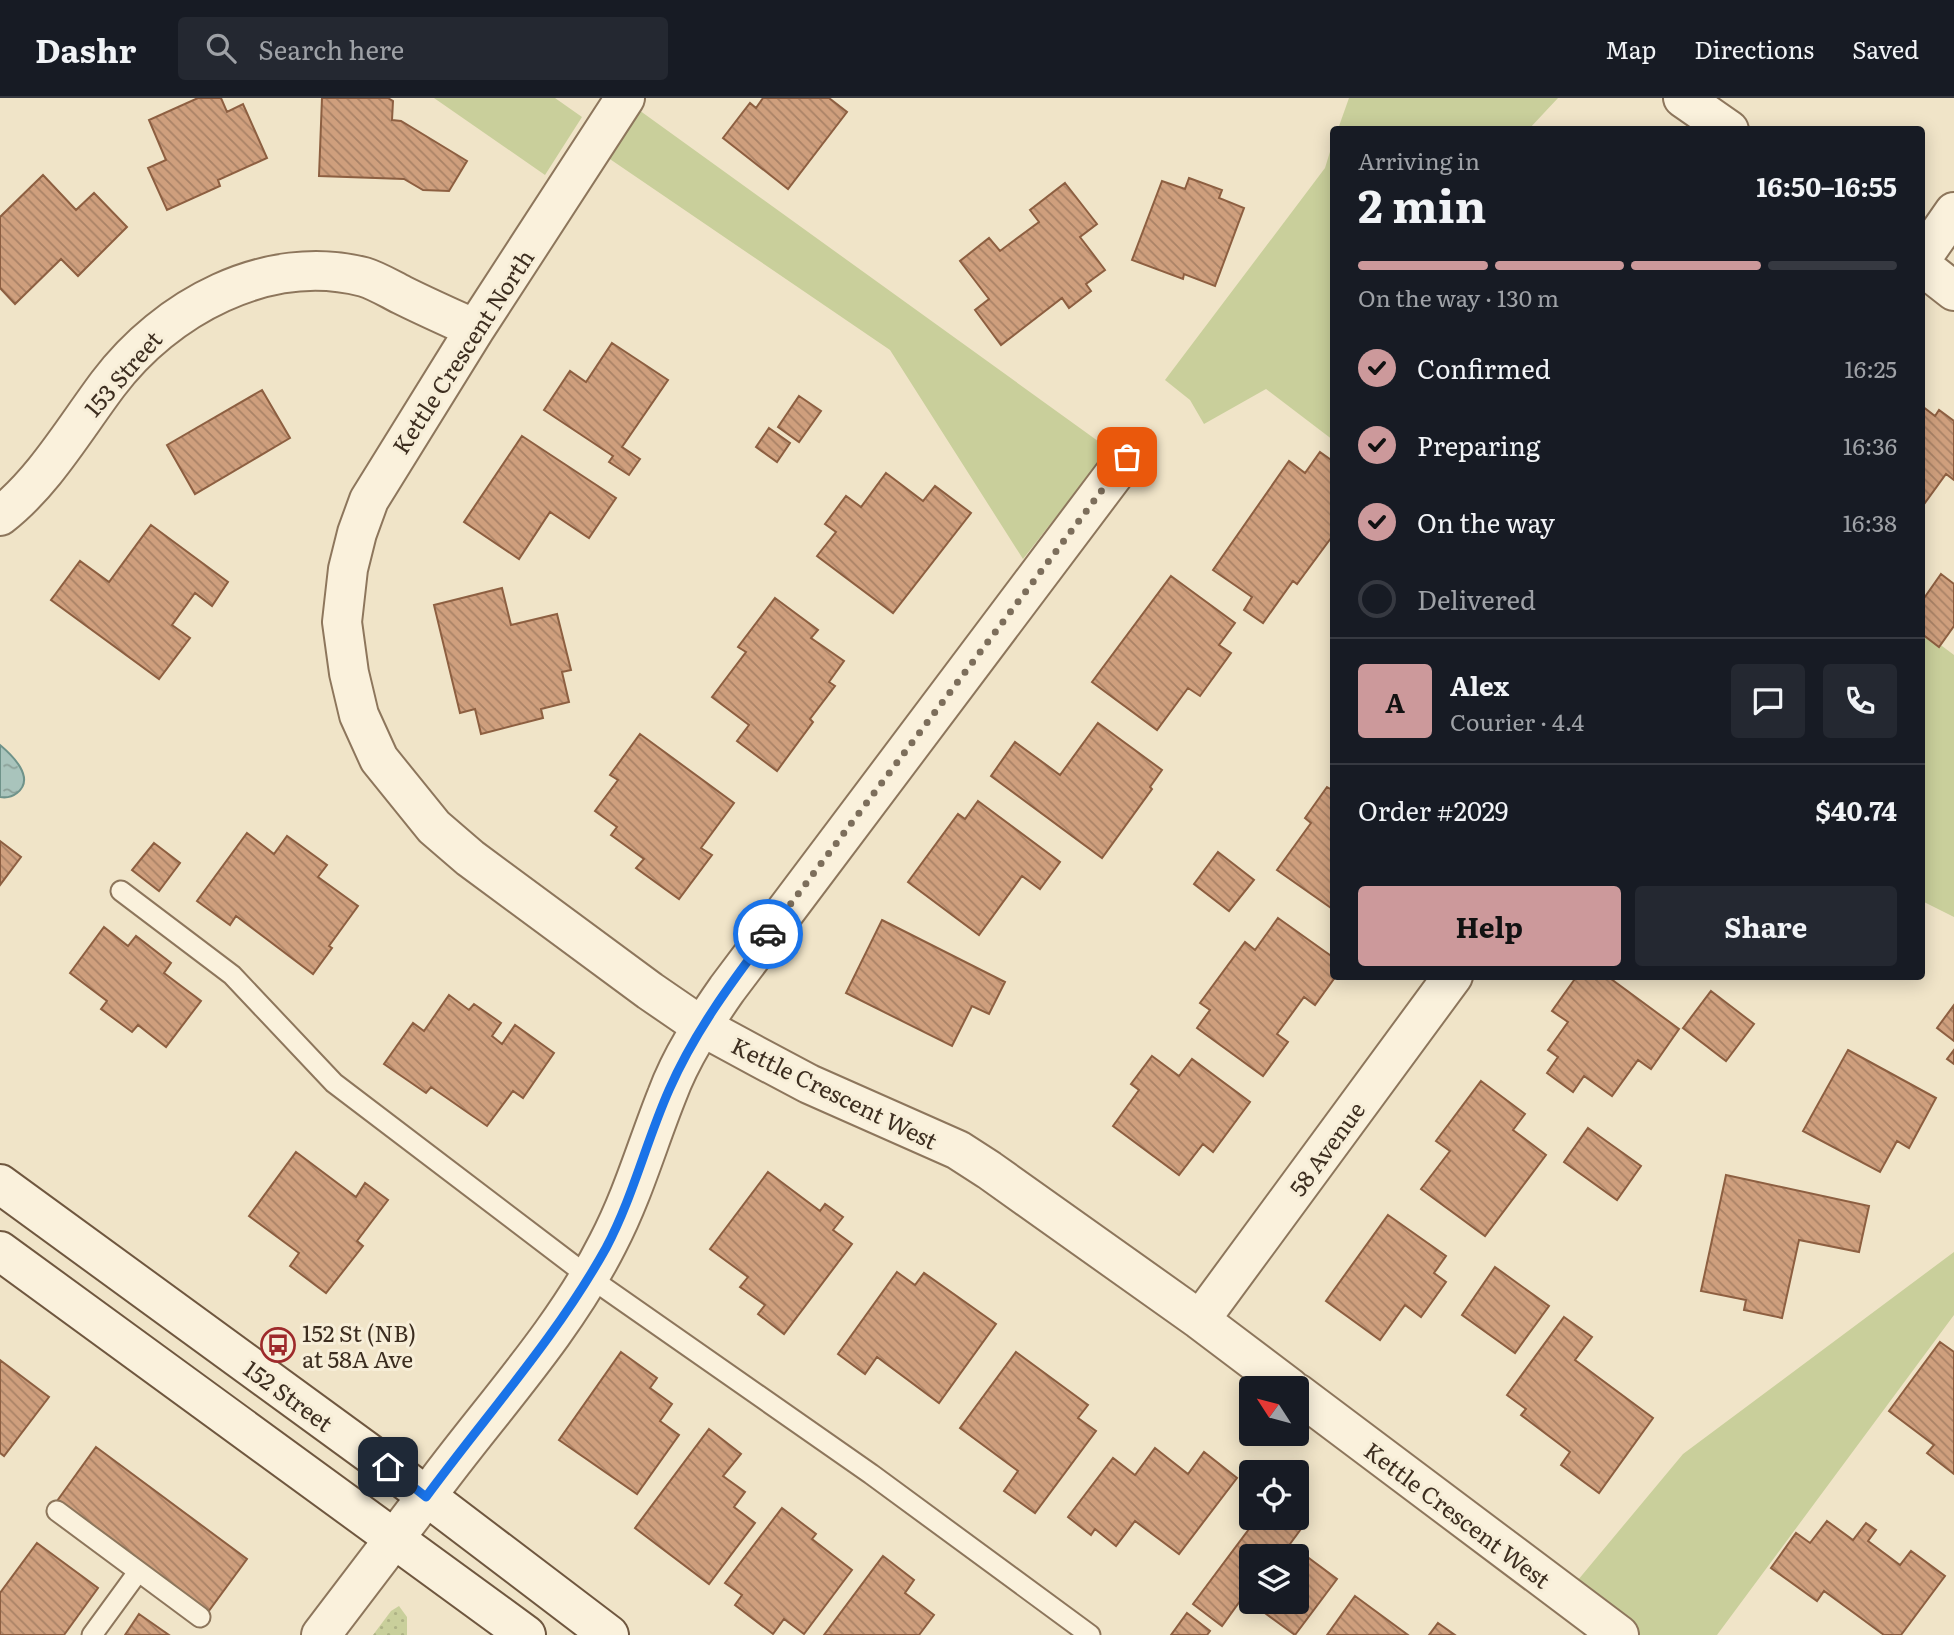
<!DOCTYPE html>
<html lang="en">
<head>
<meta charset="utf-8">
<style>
  body { margin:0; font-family:Literata,serif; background:#242831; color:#f1f3f6; height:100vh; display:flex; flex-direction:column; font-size:26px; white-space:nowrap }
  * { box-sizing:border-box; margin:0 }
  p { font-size:23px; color:#9ea1a6 }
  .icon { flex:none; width:38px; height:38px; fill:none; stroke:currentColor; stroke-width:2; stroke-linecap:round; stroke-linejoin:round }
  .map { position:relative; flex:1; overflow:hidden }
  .drawer { position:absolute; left:1330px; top:28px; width:595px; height:854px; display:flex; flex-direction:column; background:#171b24; border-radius:7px; box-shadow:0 4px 18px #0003 }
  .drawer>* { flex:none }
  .needle { width:46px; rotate:306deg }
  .buttons { position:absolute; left:1239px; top:1278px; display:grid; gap:14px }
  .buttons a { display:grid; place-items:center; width:70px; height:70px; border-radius:7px; background:#171b24; box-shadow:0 4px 18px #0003; font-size:35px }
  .pin { position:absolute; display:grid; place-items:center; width:60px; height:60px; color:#fff; margin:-30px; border-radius:14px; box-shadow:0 4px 10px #0006 }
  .courier { position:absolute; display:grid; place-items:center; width:70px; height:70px; margin:-35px; border:5px solid #1a73e8; border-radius:50%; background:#fff; color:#222; box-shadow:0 2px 9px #0007 }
  .summary em { font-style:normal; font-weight:700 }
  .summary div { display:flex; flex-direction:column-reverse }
  .summary { display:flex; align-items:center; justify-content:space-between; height:119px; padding:0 28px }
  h1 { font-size:46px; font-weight:700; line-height:52px }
  .bar { display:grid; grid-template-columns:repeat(4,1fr); gap:10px 7px; align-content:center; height:84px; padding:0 28px }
  .bar i { height:9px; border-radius:5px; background:#363941 }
  .bar .on { background:#cc999b }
  .bar p { grid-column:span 4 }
  .line { display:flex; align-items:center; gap:18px; padding:0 28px; border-top:2px solid #363941 }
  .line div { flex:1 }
  .round { display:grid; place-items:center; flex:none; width:74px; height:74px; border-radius:7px; background:#242831 }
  ol { padding:0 28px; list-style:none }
  li { display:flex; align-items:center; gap:21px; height:77px }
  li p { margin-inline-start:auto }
  li .icon { padding:7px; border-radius:50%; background:#cc999b; color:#111; stroke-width:4 }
  li:last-child { color:#9ea1a6 }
  li i { width:38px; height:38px; border:4px solid #363941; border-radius:50% }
  .action { display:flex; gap:14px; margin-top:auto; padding:14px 28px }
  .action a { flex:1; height:80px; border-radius:7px; background:#cc999b; color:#111; font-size:28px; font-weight:700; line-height:80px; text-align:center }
  .action a+a { background:#242831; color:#f1f3f6 }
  header { display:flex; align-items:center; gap:42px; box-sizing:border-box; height:98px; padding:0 35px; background:#171b24; border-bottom:2px solid #363941 }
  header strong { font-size:33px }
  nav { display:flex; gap:38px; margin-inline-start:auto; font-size:24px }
  .search { width:490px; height:63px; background:#242831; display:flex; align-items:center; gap:18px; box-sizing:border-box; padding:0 24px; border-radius:7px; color:#9ea1a6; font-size:26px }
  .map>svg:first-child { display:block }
</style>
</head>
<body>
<header>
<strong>Dashr</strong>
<div class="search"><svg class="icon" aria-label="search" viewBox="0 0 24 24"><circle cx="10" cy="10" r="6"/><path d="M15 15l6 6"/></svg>Search here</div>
<nav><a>Map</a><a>Directions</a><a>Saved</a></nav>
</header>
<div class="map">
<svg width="1954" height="1537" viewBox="0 0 1954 1537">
  <defs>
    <pattern id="grass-dots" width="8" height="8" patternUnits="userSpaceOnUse" patternTransform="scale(1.75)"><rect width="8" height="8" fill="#c9cf9b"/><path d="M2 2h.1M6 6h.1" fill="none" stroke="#aeb285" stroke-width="1.8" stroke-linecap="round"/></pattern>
    <pattern id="water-ripples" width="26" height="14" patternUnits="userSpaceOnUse" patternTransform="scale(1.75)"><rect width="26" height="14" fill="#a9c4bc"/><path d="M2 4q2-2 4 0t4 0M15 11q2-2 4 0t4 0" fill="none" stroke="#8ba098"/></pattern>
    <pattern id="building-back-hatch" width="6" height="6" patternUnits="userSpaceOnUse" patternTransform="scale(1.75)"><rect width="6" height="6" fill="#cf9f7d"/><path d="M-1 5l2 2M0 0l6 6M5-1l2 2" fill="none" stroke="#a98266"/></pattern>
  </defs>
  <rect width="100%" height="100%" fill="#f0e4c8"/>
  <path fill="url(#grass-dots)" d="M 399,1508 L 407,1519 L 407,1537 L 373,1537 L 391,1513 Z"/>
  <path fill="#c9cf9b" d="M 434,0 L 555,0 L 582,19 L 545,77 Z
    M 1349,0 L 1558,0 L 1529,31 L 1338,31 Z
    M 632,7 L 1109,351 L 1023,461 L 890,252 L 601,55 Z
    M 1333,44 L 1333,342 L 1266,291 L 1204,326 L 1190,302 L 1165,282 L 1325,70 Z
    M 1922,533 L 1954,557 L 1954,819 L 1922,803 Z
    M 1954,1154 L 1954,1217 L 1717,1537 L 1637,1537 L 1573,1488 L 1683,1356 Z"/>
  <path fill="url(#water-ripples)" stroke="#6f938a" stroke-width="2" d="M 0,647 C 12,657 36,680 17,695 C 12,699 6,700 0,699 Z"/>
  <path fill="url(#building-back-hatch)" stroke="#8d5f41" stroke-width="2" fill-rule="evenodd" d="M 198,0 L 221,0 L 227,14 L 243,6 L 267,60 L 218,82 L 220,88 L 167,112 L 148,70 L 166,62 L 149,22 Z
    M 322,0 L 388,0 L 393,3 L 392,22 L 401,23 L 467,63 L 449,93 L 423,92 L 404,81 L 319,78 Z
    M 763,0 L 829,0 L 847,14 L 788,91 L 723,40 L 750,5 L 756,10 Z
    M 43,77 L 76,112 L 94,95 L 127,129 L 78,178 L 61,161 L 15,206 L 0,190 L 0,119 Z
    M 1189,80 L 1222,92 L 1219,100 L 1244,110 L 1215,188 L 1184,176 L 1183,181 L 1132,162 L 1162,83 L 1185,91 Z
    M 1065,85 L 1097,126 L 1080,139 L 1105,172 L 1086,186 L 1091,193 L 1069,210 L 1062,200 L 1001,247 L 975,212 L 989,201 L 960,163 L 989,140 L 1000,153 L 1039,124 L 1030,112 Z
    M 612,245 L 668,282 L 622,349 L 640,361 L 629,377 L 609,364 L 613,358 L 544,312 L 570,273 L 586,284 Z
    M 262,292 L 290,340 L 195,396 L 167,347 Z
    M 799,298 L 821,313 L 799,344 L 778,329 Z
    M 1922,308 L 1935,318 L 1939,312 L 1954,323 L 1954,382 L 1946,376 L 1922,409 Z
    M 769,330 L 790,345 L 777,364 L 756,349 Z
    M 522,338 L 616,400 L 589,440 L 550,414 L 519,461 L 464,424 Z
    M 1320,354 L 1334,364 L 1334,436 L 1297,486 L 1293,483 L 1263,525 L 1244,512 L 1252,499 L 1213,472 L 1289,363 L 1305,375 Z
    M 886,375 L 923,403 L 935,388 L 971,415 L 893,515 L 817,458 L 836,434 L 825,426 L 846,398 L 861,409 Z
    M 151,427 L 228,484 L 212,508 L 195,495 L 172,527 L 190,540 L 159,581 L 51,502 L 80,463 L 109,484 Z
    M 1941,476 L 1954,486 L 1954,528 L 1939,549 L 1922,536 L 1922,503 Z
    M 1171,478 L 1235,525 L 1219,547 L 1231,555 L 1200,598 L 1188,590 L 1157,632 L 1092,584 Z
    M 502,490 L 511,527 L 557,516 L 571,572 L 562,574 L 569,604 L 541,611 L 543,620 L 481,636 L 475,611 L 460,615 L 434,507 Z
    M 775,500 L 818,532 L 811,540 L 844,563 L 829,584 L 835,588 L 810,621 L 813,624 L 777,673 L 737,643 L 749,627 L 712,599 L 746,554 L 738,549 Z
    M 1098,625 L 1162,672 L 1150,689 L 1152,691 L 1102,760 L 991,678 L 1015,644 L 1060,677 Z
    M 640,636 L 734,705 L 701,750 L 712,757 L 679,801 L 636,770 L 644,761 L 611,737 L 617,729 L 595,713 L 618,682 L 610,677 Z
    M 1327,689 L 1334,693 L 1334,812 L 1277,772 L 1311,725 L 1305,720 Z
    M 978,703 L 1060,764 L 1040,791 L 1022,778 L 979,837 L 908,784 L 958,716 L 965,721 Z
    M 247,735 L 274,756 L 287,738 L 327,767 L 318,779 L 358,808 L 329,848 L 332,850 L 313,876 L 236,818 L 230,827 L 197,803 Z
    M 0,743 L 21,759 L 0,787 Z
    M 154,745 L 180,765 L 159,793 L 132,772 Z
    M 1218,754 L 1254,782 L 1229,813 L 1194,786 Z
    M 1278,820 L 1334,860 L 1334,878 L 1336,878 L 1315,907 L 1304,899 L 1277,936 L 1288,944 L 1263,978 L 1197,930 L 1210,912 L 1200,905 L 1245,844 L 1255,852 Z
    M 882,822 L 1005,884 L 989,916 L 972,908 L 952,948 L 846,895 Z
    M 104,829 L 128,848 L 136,838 L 171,865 L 164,875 L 201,903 L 166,949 L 138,927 L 132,934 L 101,911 L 107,903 L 70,875 Z
    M 1577,878 L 1607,878 L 1679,931 L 1651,971 L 1638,962 L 1612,998 L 1584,978 L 1573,994 L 1547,975 L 1558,959 L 1548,952 L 1568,924 L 1552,913 Z
    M 1711,893 L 1754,926 L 1726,963 L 1683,930 Z
    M 449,897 L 469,912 L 474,906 L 501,925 L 492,938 L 502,946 L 515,927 L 554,955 L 523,1000 L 513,993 L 487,1028 L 431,989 L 426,995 L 384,966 L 413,925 L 424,933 Z
    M 1954,907 L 1954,943 L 1937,930 Z
    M 1848,952 L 1936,1000 L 1909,1050 L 1897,1043 L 1880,1074 L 1803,1033 Z
    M 1954,952 L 1954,966 L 1947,961 Z
    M 1152,958 L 1179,978 L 1192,961 L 1250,1004 L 1213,1054 L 1203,1046 L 1179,1077 L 1113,1028 L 1139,992 L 1131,986 Z
    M 1481,983 L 1525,1016 L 1513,1032 L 1546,1057 L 1485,1138 L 1421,1091 L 1450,1053 L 1436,1043 Z
    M 1588,1030 L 1641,1068 L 1617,1102 L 1564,1064 Z
    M 296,1054 L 356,1099 L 365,1085 L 388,1102 L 357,1143 L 363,1148 L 326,1195 L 290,1168 L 299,1155 L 249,1118 Z
    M 768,1074 L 820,1113 L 825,1106 L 843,1119 L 833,1132 L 852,1146 L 784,1236 L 758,1216 L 765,1207 L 740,1189 L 748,1179 L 710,1151 Z
    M 1726,1077 L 1869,1108 L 1859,1154 L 1799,1142 L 1782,1220 L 1744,1212 L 1746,1202 L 1701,1193 Z
    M 1388,1117 L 1446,1158 L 1434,1175 L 1446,1184 L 1421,1219 L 1405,1207 L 1380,1242 L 1326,1203 Z
    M 1495,1169 L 1549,1208 L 1515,1255 L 1462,1217 Z
    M 897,1174 L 915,1187 L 924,1175 L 996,1226 L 939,1305 L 877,1259 L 865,1276 L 838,1256 Z
    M 1564,1219 L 1592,1239 L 1575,1262 L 1653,1320 L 1599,1395 L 1561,1367 L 1570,1354 L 1521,1317 L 1526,1311 L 1507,1297 Z
    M 1940,1244 L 1954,1254 L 1954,1376 L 1927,1355 L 1934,1347 L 1889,1313 Z
    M 621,1254 L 657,1280 L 650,1290 L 672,1306 L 660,1323 L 679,1337 L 637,1396 L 559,1342 Z
    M 1016,1254 L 1088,1307 L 1078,1320 L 1096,1333 L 1035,1415 L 1004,1393 L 1018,1373 L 960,1330 Z
    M 0,1262 L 49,1299 L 4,1358 L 0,1355 Z
    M 709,1331 L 741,1356 L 723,1378 L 745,1394 L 734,1409 L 755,1425 L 709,1486 L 635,1430 Z
    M 96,1349 L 247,1461 L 208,1514 L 57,1403 Z
    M 1155,1350 L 1188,1376 L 1204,1354 L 1237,1380 L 1179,1456 L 1135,1423 L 1116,1448 L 1095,1431 L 1091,1437 L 1068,1419 L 1113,1360 L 1135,1377 Z
    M 782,1410 L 816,1436 L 812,1441 L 852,1472 L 804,1536 L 784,1521 L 773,1536 L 735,1507 L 742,1497 L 725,1485 Z
    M 1258,1419 L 1286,1419 L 1301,1431 L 1290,1446 L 1337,1481 L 1295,1537 L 1243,1499 L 1222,1528 L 1193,1506 ZM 1251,1458 L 1297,1458 L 1297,1503 L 1251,1503 Z
    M 1827,1423 L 1853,1442 L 1866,1425 L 1876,1432 L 1868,1443 L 1900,1467 L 1911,1453 L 1945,1478 L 1901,1537 L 1884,1537 L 1824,1493 L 1817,1503 L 1771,1470 L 1796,1435 L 1810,1445 Z
    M 37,1445 L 98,1490 L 64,1537 L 0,1537 L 0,1495 Z
    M 883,1458 L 914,1482 L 905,1495 L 934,1517 L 919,1537 L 824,1537 Z
    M 1355,1498 L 1408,1537 L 1327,1537 Z
    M 1187,1515 L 1210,1533 L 1207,1537 L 1171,1537 Z
    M 139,1516 L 169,1537 L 125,1537 Z
    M 1438,1525 L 1455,1537 L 1429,1537 Z"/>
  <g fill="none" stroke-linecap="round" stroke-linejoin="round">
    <g stroke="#8d765c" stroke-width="23">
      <path id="service" d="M 121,793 L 232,877 L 334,985 L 589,1179 L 871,1376 L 1090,1537
        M 57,1413 L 200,1519
        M 92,1537 L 138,1474"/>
    </g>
    <g stroke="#8d765c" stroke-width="42">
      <path id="minor" d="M 625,0 L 475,231 L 369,402 L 357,435 L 348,471 L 342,524 L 349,575 L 359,617 L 379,661 L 434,729 L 470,760 L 650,893 L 701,928 L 760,960 L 809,986 L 958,1052 L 989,1072 L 1200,1222 L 1290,1290
        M 1683,0 L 1729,32
        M 1922,160 L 1954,114
        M 1922,168 L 1954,193
        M 0,418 C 43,385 75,330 108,286 C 165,210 267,154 364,179 C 377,183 390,191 402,197 C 426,209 451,220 475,231
        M 1200,1222 L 1453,878
        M 1297,1295 L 1619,1537
        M 426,1399 C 487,1315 561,1238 608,1145 C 633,1097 647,1047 667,997 C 681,959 704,924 727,891 L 1127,359"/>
    </g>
    <g stroke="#8d765c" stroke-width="42">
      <path id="tertiary" d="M 321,1537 L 426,1399"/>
    </g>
    <g stroke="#6f573f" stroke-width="42">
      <path id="secondary" d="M 0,1086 L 388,1369 L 609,1537
        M 0,1153 L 526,1537"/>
    </g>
    <use href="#service" stroke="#faf1dc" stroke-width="19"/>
    <use href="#minor" stroke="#faf1dc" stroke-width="38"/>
    <use href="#tertiary" stroke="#faf1dc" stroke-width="38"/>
    <use href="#secondary" stroke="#faf1dc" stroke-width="38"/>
  </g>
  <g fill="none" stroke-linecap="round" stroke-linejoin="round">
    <path stroke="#7c6e5b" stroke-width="7" stroke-dasharray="0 12.6" d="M 768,836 L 1127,359"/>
    <path stroke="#1a73e8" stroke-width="9" d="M 388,1369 L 426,1399 C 487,1316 556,1240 606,1150 C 633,1099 646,1044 669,992 C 694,935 730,886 768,836"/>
  </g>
  <defs>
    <g id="bus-ring" transform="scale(1.75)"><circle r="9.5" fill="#f7eed8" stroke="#9e2a2b" stroke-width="1.5"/><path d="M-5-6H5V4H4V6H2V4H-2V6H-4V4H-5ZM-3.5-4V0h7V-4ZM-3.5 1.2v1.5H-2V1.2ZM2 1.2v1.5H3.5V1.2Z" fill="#9e2a2b"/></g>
  </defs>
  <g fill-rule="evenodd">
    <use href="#bus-ring" x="278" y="1247"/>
  </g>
  <g text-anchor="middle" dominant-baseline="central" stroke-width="6" stroke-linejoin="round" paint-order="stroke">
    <g font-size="23" fill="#3d2e20" stroke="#f7eed8">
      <text transform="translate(462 253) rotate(-57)">Kettle Crescent North</text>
      <text transform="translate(122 275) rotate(-49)">153 Street</text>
      <text transform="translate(835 994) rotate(26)">Kettle Crescent West</text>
      <text transform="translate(1326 1050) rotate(-54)">58 Avenue</text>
      <text transform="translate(289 1297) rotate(36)">152 Street</text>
      <text transform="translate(1458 1416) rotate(37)">Kettle Crescent West</text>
    </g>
    <g font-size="23" fill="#3d2e20" stroke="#f7eed8" text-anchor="start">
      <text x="302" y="1234">152 St (NB)<tspan x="302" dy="26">at 58A Ave</tspan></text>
    </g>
  </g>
</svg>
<div class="buttons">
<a><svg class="needle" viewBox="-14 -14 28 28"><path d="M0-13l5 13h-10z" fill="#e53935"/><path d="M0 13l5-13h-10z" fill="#9ea1a6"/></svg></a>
<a><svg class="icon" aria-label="locate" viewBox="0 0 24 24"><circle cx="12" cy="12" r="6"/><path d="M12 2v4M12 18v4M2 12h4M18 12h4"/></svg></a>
<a><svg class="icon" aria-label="layers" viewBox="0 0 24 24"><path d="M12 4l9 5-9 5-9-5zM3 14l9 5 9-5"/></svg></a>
</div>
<div class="pin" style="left:1127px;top:359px;background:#ea580c"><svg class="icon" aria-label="bag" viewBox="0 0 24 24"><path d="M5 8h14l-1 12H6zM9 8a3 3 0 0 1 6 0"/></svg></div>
<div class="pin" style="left:388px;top:1369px;background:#1f2937"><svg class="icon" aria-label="home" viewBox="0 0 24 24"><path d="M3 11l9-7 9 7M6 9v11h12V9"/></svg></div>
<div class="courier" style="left:768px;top:836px"><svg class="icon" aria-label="car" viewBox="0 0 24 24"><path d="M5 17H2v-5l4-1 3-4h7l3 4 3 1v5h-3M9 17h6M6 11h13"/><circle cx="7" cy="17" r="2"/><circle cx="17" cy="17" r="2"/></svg></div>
<section class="drawer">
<div class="summary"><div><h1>2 min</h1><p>Arriving in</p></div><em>16:50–16:55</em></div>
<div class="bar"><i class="on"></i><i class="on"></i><i class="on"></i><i></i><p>On the way · 130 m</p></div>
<ol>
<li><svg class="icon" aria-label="check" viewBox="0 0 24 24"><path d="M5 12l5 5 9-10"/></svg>Confirmed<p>16:25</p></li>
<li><svg class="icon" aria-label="check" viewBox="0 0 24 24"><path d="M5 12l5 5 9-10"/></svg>Preparing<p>16:36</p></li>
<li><svg class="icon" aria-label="check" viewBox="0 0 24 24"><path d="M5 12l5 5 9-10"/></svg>On the way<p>16:38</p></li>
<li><i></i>Delivered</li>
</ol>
<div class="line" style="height:126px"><b class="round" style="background:#cc999b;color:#111">A</b><div><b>Alex</b><p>Courier · 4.4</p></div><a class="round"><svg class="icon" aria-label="chat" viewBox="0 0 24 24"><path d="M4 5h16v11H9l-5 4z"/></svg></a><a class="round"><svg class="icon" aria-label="phone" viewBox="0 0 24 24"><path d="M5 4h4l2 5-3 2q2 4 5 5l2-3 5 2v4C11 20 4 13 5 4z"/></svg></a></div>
<div class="line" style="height:91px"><div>Order #2029</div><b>$40.74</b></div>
<div class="action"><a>Help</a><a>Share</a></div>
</section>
</div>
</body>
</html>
